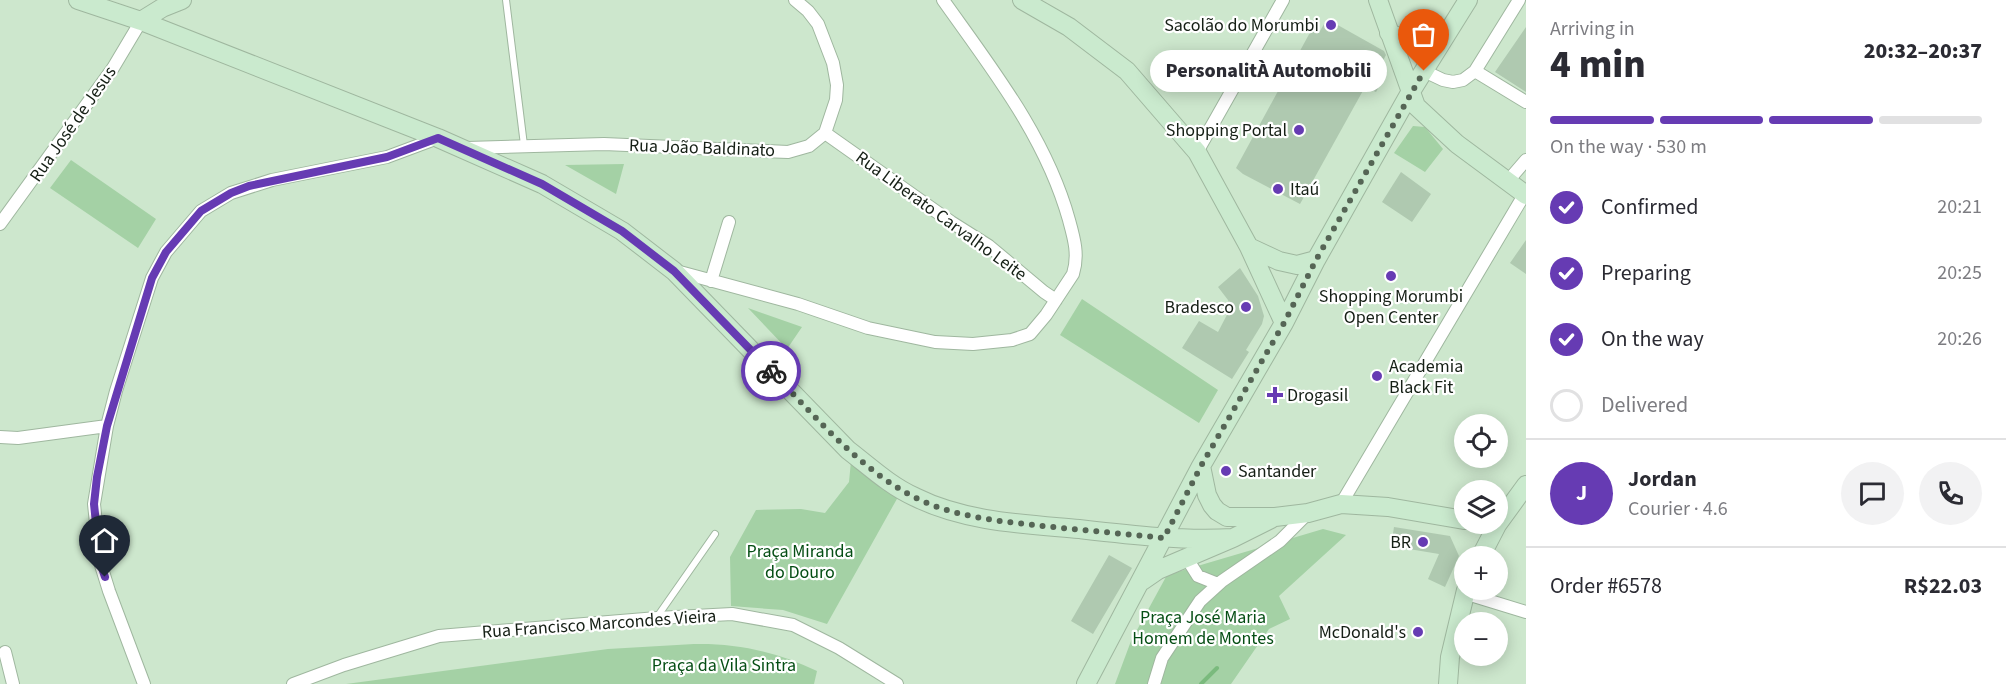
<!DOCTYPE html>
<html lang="en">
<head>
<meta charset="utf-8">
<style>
  body { margin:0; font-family:"Source Sans 3",sans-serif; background:#f2f2f3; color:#2b2b33; height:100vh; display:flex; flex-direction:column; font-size:22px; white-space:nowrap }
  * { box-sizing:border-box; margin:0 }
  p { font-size:20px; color:#7c7c81 }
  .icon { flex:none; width:33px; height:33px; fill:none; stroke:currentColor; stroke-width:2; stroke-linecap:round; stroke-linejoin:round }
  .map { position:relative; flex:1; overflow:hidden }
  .side { display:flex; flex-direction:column; background:#fff; width:480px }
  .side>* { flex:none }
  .buttons { position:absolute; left:1454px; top:414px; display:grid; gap:12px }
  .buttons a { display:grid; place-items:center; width:54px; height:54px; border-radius:50%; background:#fff; box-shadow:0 3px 15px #0003; font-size:30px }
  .pin { position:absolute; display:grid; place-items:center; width:51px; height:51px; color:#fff; margin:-62px -26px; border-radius:50% 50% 50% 0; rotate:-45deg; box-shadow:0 0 6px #0007 }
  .pin .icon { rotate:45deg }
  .courier { position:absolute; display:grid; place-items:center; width:60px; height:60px; margin:-30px; border:4px solid #663bb3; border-radius:50%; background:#fff; color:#222; box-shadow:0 2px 8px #0007 }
  .bubble { position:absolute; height:42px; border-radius:21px; background:#fff; box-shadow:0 3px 15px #0003; font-size:20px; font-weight:800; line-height:42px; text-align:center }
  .head em { font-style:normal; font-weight:800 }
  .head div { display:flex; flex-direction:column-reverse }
  .head { display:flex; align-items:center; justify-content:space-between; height:102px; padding:0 24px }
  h1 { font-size:39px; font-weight:800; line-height:45px }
  .bar { display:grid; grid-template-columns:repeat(4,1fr); gap:9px 6px; align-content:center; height:72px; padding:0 24px }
  .bar i { height:8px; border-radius:4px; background:#e1e1e2 }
  .bar .current { background:#663bb3 }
  .bar p { grid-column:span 4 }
  .line { display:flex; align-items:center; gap:15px; padding:0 24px; border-top:2px solid #e1e1e2 }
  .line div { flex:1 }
  .round { display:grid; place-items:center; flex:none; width:63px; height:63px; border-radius:32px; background:#f2f2f3 }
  ol { padding:0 24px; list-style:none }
  li { display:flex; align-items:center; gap:18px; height:66px }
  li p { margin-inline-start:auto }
  li .icon { padding:6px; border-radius:50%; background:#663bb3; color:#fff; stroke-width:4 }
  li:last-child { color:#7c7c81 }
  li i { width:33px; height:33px; border:3px solid #e1e1e2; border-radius:50% }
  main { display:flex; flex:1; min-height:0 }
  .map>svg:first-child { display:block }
</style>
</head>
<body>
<main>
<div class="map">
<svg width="1526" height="684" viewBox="0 0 1526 684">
  <rect width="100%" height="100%" fill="#cde7cd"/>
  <path fill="#a4d1a5" d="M 1413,126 L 1425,127 L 1443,149 L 1425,172 L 1394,153 Z
    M 71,160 L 156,219 L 138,248 L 50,188 Z
    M 624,164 L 616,194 L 565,165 Z
    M 1082,299 L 1218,390 L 1199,423 L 1060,335 Z
    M 748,308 L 802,327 L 787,349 Z
    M 851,461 L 898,497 L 827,624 L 783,610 L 731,606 L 730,557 L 756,510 L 801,509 L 825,513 L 849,482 Z
    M 1323,529 L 1346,535 L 1279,596 L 1290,619 L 1269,629 L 1231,684 L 1115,684 L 1131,641 L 1167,575 Z
    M 694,644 C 737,643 778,652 817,671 L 814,684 L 346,684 L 608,649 Z"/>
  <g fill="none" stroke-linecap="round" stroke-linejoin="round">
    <path stroke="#7aba7d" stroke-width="4" d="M 1201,684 L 1217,668"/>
  </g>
  <path fill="#afc9b0" d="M 1327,19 L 1384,51 L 1386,55 L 1379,68 L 1387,72 L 1376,92 L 1365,87 L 1300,204 L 1243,174 L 1236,168 L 1313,27 L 1320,31 Z
    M 1526,27 L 1526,92 L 1495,72 Z
    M 1401,172 L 1431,194 L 1412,222 L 1382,202 Z
    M 1526,240 L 1526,274 L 1510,263 Z
    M 1240,268 L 1258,296 L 1264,316 L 1262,324 L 1246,350 L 1249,352 L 1232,379 L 1182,348 L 1199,321 L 1218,332 L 1230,309 L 1228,300 L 1218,287 Z
    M 1394,527 L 1450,536 L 1459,556 L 1445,587 L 1428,579 L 1439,554 L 1391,546 Z
    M 1109,555 L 1132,568 L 1093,634 L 1071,621 Z"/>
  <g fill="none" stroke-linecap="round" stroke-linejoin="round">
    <g stroke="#9fb79f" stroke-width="8">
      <path id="lane" d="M 506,0 L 524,145
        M 657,617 L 715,534"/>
    </g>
    <g stroke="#9fb79f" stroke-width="14">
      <path id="street" d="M 1424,71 L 1443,80 L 1453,82 L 1463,80 L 1475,71 L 1519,0
        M 1475,71 L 1526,102
        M 825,133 L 951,222 L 989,246 L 1044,292 L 1056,300
        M 467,148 L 604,144 L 788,152 L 809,146 L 825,133 L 836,100 L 837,85 L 833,63 L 818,24 L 808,11 L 795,0
        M 1197,152 L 1283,0
        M 1507,182 L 1526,160
        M 0,224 L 113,68 L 141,21
        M 676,271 L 798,304 L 868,328 L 935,342 L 973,344 L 1012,340 L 1030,334 L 1046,315 L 1073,274 C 1079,255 1074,238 1069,220 C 1046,137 992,69 943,0
        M 711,281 L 729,222
        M 0,437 L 18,438 L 107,426
        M 1341,504 L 1524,195
        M 1186,557 L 1198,576 L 1218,584
        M 1464,593 L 1526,612
        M 5,652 L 13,684
        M 144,684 L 109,591 L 100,562 L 94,504 L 107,426 L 116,391 L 152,278 L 166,252 L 201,211 L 231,193 L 272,180 L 387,157 L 438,138
        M 293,684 L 344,665 L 439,636 L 657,618 L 732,614 L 793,625 L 839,648 L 897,684
        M 1154,684 L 1162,658 L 1200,601 L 1222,581 L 1280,541 L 1308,513"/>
    </g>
    <g stroke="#9fb79f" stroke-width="20">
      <path id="secondary" d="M 78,0 L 141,21 L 438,138 L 542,184 L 622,231 L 674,271 L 848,450 C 869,466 890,486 915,497 C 965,522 1024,524 1079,529 C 1131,535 1182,541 1233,538
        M 1022,0 L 1069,27 L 1127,71 L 1197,152 L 1249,247 L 1284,323
        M 1378,0 L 1416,106 L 1457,144 L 1526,195
        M 141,21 L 162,8 L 182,0
        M 1389,33 C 1409,42 1427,43 1447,33
        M 1249,247 L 1279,261 L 1297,265 L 1316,260
        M 1201,466 L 1207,495 L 1212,505 L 1217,511 L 1227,517 L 1275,517 L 1308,513 L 1341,504 L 1388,507 L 1464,520
        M 1481,556 L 1497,525 L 1526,485
        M 1142,581 L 1158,570 L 1233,538 L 1271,519
        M 1086,684 L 1201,466 L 1284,323 L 1316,260 L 1410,93 L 1468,0
        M 1448,684 L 1450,657 L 1466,590"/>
    </g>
    <use href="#lane" stroke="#fff" stroke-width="6"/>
    <use href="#street" stroke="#fff" stroke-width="12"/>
    <use href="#secondary" stroke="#caeace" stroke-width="18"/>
  </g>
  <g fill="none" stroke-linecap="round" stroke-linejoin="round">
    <path stroke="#556555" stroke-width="6" stroke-dasharray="0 10.8" d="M 771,371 C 815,416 858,468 914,497 C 953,517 999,521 1042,526 C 1083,530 1124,534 1164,538 L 1201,466 L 1284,323 L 1316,260 L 1424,71"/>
    <path stroke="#663bb3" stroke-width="8" d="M 105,577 L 100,562 L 94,504 L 97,477 L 107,426 L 152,278 L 166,252 L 201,211 L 231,193 L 249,186 L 387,157 L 438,138 L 542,184 L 622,231 L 674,271 L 771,371"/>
  </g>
  <g fill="#663bb3" stroke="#fff" stroke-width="2">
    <circle cx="1331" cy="25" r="6"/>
    <circle cx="1299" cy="130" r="6"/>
    <circle cx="1278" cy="189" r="6"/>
    <circle cx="1391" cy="276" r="6"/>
    <circle cx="1246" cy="307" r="6"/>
    <circle cx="1377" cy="376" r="6"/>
    <path d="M1272 386h6v6h6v6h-6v6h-6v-6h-6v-6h6z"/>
    <circle cx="1226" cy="471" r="6"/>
    <circle cx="1423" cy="542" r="6"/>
    <circle cx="1418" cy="632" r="6"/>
  </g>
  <g text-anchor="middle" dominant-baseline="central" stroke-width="4.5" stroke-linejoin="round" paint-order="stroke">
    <g font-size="18" fill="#151f15" stroke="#fff" text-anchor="end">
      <text x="1319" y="25">Sacolão do Morumbi</text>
      <text x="1287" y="130">Shopping Portal</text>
      <text x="1290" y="189" text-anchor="start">Itaú</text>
      <text x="1391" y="296" text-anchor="middle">Shopping Morumbi<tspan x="1391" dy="21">Open Center</tspan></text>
      <text x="1234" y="307">Bradesco</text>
      <text x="1389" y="366" text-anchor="start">Academia<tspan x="1389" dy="21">Black Fit</tspan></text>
      <text x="1287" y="395" text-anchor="start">Drogasil</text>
      <text x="1238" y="471" text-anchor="start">Santander</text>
      <text x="1411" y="542">BR</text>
      <text x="1406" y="632">McDonald's</text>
    </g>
    <g font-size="18" fill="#151f15" stroke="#fff">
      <text transform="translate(73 124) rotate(-55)">Rua José de Jesus</text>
      <text transform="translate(702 148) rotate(2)">Rua João Baldinato</text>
      <text transform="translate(941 216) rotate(36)">Rua Liberato Carvalho Leite</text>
      <text transform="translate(599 624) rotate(-4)">Rua Francisco Marcondes Vieira</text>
    </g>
    <g font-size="18" fill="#054e14" stroke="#fff">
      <text x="800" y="551">Praça Miranda<tspan x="800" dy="21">do Douro</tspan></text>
      <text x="1203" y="617">Praça José Maria<tspan x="1203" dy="21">Homem de Montes</tspan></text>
      <text x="724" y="665">Praça da Vila Sintra</text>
    </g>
  </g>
</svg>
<div class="buttons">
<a><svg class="icon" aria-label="locate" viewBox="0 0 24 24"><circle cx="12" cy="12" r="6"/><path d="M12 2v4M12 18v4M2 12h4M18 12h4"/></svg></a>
<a><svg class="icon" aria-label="layers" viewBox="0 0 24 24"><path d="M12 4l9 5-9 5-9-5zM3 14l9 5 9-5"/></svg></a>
<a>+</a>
<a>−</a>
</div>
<div class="pin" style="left:1424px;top:71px;background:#ea580c"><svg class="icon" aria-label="bag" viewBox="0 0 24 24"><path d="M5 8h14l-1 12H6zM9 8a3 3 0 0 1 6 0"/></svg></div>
<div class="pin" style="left:105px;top:577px;background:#1f2937"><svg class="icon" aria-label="home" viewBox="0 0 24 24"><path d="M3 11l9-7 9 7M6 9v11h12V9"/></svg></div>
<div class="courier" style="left:771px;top:371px"><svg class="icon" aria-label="bike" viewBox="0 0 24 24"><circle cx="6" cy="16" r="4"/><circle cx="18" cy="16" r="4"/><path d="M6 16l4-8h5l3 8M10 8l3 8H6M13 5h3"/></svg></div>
<div class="bubble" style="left:1150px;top:50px;width:237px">PersonalitÀ Automobili</div>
</div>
<section class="side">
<div class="head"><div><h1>4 min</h1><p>Arriving in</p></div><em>20:32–20:37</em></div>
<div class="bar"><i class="current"></i><i class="current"></i><i class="current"></i><i></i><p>On the way · 530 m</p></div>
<ol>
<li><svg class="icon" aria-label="check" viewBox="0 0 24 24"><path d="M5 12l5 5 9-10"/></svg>Confirmed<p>20:21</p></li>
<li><svg class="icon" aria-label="check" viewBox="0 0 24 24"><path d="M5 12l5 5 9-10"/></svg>Preparing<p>20:25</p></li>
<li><svg class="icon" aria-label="check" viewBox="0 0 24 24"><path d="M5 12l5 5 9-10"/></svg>On the way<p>20:26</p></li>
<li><i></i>Delivered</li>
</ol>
<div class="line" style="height:108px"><b class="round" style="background:#663bb3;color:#fff">J</b><div><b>Jordan</b><p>Courier · 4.6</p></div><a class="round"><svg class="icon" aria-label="chat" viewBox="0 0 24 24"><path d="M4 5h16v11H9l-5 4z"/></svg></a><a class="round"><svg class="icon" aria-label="phone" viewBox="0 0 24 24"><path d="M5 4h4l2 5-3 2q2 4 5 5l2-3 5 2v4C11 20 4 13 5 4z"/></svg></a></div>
<div class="line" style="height:78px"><div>Order #6578</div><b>R$22.03</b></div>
</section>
</main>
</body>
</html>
